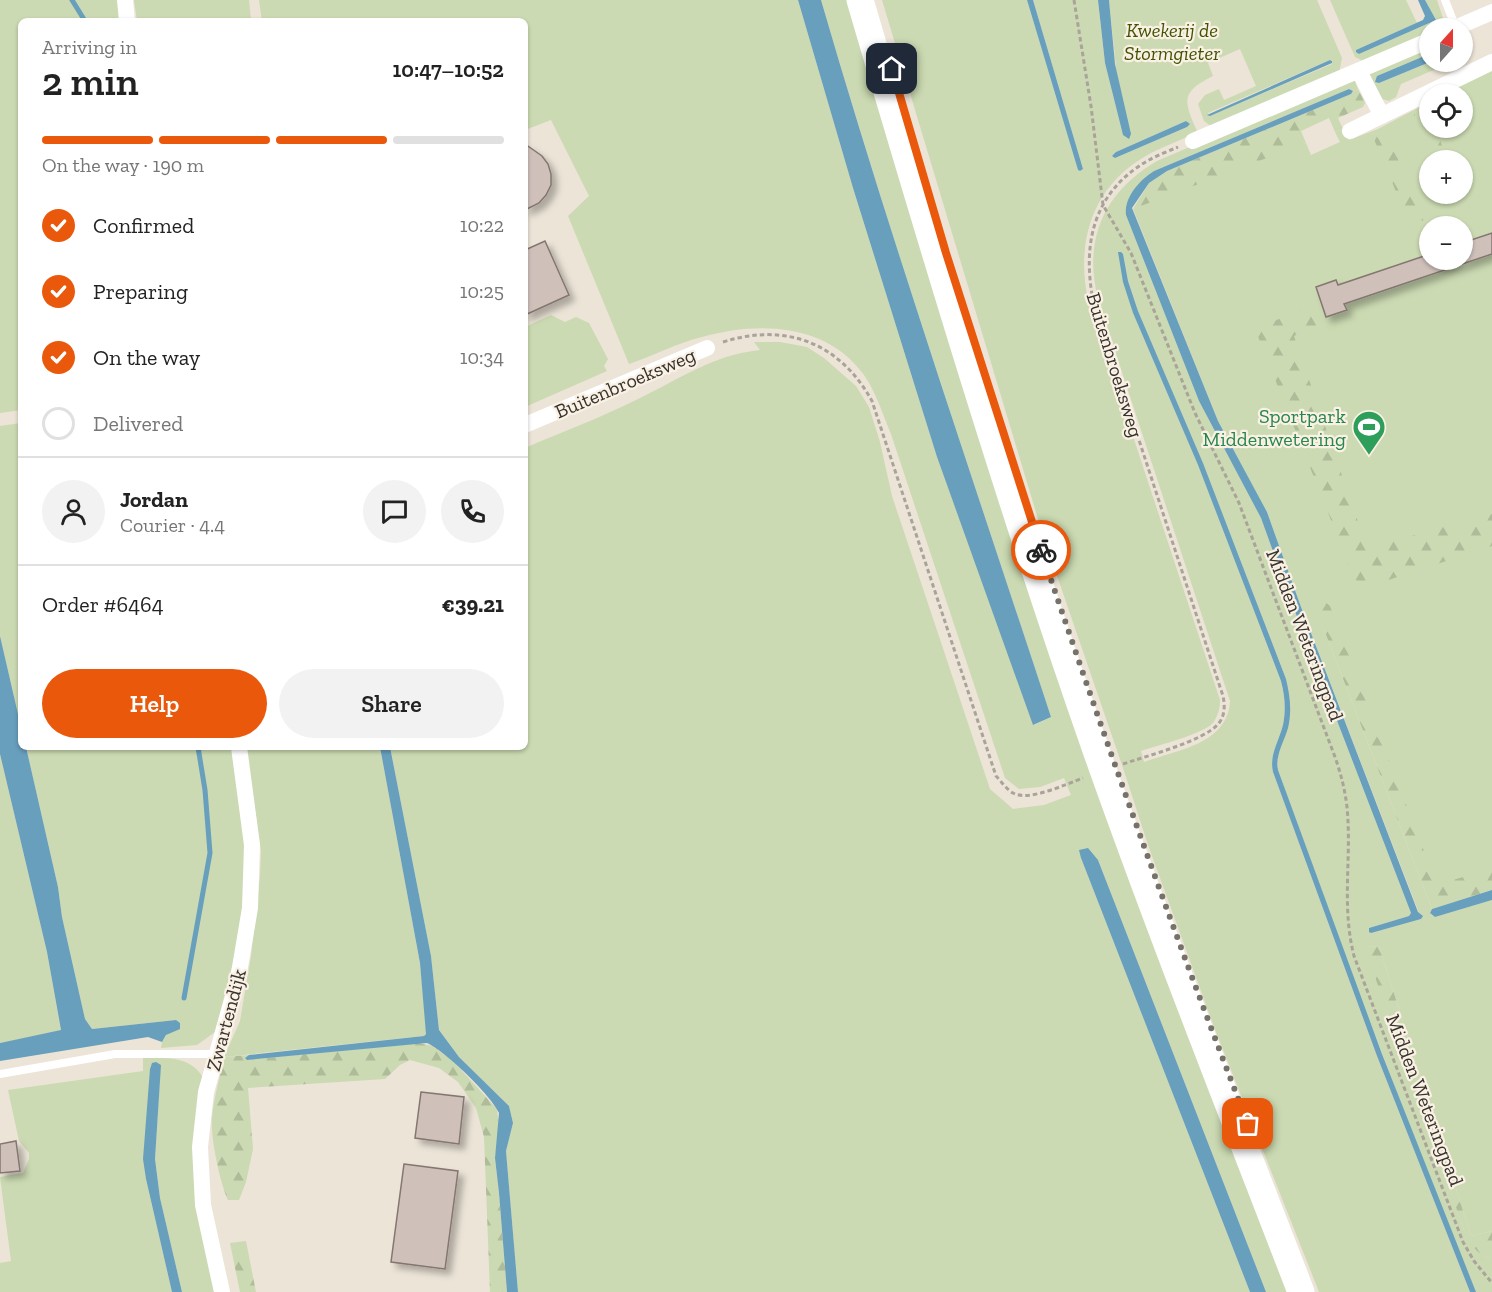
<!DOCTYPE html>
<html lang="en">
<head>
<meta charset="utf-8">
<style>
  body { margin:0; font-family:"Zilla Slab",serif; background:#f2f2f2; color:#222; height:100vh; display:flex; flex-direction:column; font-size:22px; white-space:nowrap }
  * { box-sizing:border-box; margin:0 }
  p { font-size:20px; color:#767676 }
  .icon { flex:none; width:33px; height:33px; fill:none; stroke:currentColor; stroke-width:2; stroke-linecap:round; stroke-linejoin:round }
  .map { position:relative; flex:1; overflow:hidden }
  .drawer { position:absolute; left:18px; top:18px; width:510px; height:732px; display:flex; flex-direction:column; background:#fff; border-radius:9px; box-shadow:0 2px 4px #0004 }
  .drawer>* { flex:none }
  .needle { width:39px; rotate:21deg }
  .buttons { position:absolute; left:1419px; top:18px; display:grid; gap:12px }
  .buttons a { display:grid; place-items:center; width:54px; height:54px; border-radius:50%; background:#fff; box-shadow:0 2px 4px #0004; font-size:30px }
  .pin { position:absolute; display:grid; place-items:center; width:51px; height:51px; color:#fff; margin:-26px; border-radius:12px; box-shadow:0 3px 9px #0006 }
  .courier { position:absolute; display:grid; place-items:center; width:60px; height:60px; margin:-30px; border:4px solid #ea580c; border-radius:50%; background:#fff; color:#222; box-shadow:0 2px 8px #0007 }
  .headline em { font-style:normal; font-weight:600 }
  .headline div { display:flex; flex-direction:column-reverse }
  .headline { display:flex; align-items:center; justify-content:space-between; height:102px; padding:0 24px }
  h1 { font-size:39px; font-weight:600; line-height:45px }
  .bar { display:grid; grid-template-columns:repeat(4,1fr); gap:9px 6px; align-content:center; height:72px; padding:0 24px }
  .bar i { height:8px; border-radius:4px; background:#e0e0e0 }
  .bar .current { background:#ea580c }
  .bar p { grid-column:span 4 }
  .line { display:flex; align-items:center; gap:15px; padding:0 24px; border-top:2px solid #e0e0e0 }
  .line div { flex:1 }
  .round { display:grid; place-items:center; flex:none; width:63px; height:63px; border-radius:32px; background:#f2f2f2 }
  ol { padding:0 24px; list-style:none }
  li { display:flex; align-items:center; gap:18px; height:66px }
  li p { margin-inline-start:auto }
  li .icon { padding:6px; border-radius:50%; background:#ea580c; color:#fff; stroke-width:4 }
  li:last-child { color:#767676 }
  li i { width:33px; height:33px; border:3px solid #e0e0e0; border-radius:50% }
  .action { display:flex; gap:12px; margin-top:auto; padding:12px 24px }
  .action a { flex:1; height:69px; border-radius:36px; background:#ea580c; color:#fff; font-size:24px; font-weight:600; line-height:69px; text-align:center }
  .action a+a { background:#f2f2f2; color:#222 }
  .map>svg:first-child { display:block }
</style>
</head>
<body>
<div class="map">
<svg width="1492" height="1292" viewBox="0 0 1492 1292">
  <defs>
    <pattern id="forest-firs" width="22" height="20" patternUnits="userSpaceOnUse" patternTransform="scale(1.5)"><rect width="22" height="20" fill="#cbdab2"/><path d="M5 1l3.5 6h-7zM16 11l3.5 6h-7z" fill="#afbc99"/></pattern>
    <filter id="shadow"><feDropShadow dx="5.5" dy="5.5" stdDeviation="3" flood-color="#0004"/></filter>
  </defs>
  <rect width="100%" height="100%" fill="#ece4d7"/>
  <path fill="#cbdab2" fill-rule="evenodd" d="M 0,0 L 118,0 L 120,21 L 21,21 L 21,410 L 0,413 Z
    M 134,0 L 249,0 L 251,21 L 137,21 Z
    M 259,0 L 798,0 L 853,188 L 937,457 L 1034,725 L 1051,717 C 973,479 891,241 821,0 L 855,0 L 1289,1292 L 1266,1292 L 1098,860 L 1081,858 L 1250,1292 L 518,1292 L 506,1151 L 513,1123 L 509,1106 L 459,1057 L 439,1030 L 431,956 L 390,747 L 525,747 L 525,448 C 562,432 600,418 636,400 C 678,380 712,355 760,350 L 754,342 L 780,342 L 807,347 L 824,358 L 856,386 L 869,407 L 880,442 L 892,496 L 990,789 L 1013,809 L 1044,805 L 1071,795 L 1064,778 L 1040,787 L 1019,789 L 1005,778 L 891,434 C 883,415 876,392 864,375 C 827,323 758,321 702,337 C 677,343 653,356 629,364 L 568,216 L 589,196 L 551,120 L 525,130 L 525,21 L 262,21 Z
    M 882,0 L 1027,0 L 1078,170 L 1080,171 L 1083,169 L 1033,0 L 1098,0 L 1105,63 L 1123,135 L 1109,0 L 1317,0 L 1342,58 L 1339,73 L 1212,127 L 1204,121 L 1198,104 L 1205,95 L 1219,89 L 1224,100 L 1256,86 L 1240,49 L 1208,63 L 1213,76 C 1181,92 1183,100 1197,131 L 1194,134 C 1180,140 1165,146 1151,153 C 1094,183 1075,239 1088,300 L 1220,700 C 1220,708 1218,716 1213,723 C 1201,735 1158,745 1141,751 L 1144,762 C 1177,750 1228,744 1230,701 L 1098,299 C 1083,239 1104,192 1157,161 L 1348,79 L 1354,79 L 1358,89 L 1353,91 L 1349,89 L 1154,171 L 1126,215 L 1199,401 L 1261,518 L 1291,601 L 1411,913 L 1409,916 L 1369,928 L 1370,933 L 1421,919 L 1422,915 L 1419,913 L 1301,607 L 1267,512 L 1218,421 L 1133,209 L 1298,137 L 1303,144 L 1306,143 L 1311,155 L 1340,142 L 1335,132 L 1343,129 L 1349,140 L 1378,129 L 1429,102 L 1430,128 L 1462,128 L 1462,94 L 1444,94 L 1492,68 L 1492,880 L 1432,897 L 1318,614 L 1432,909 L 1430,913 L 1435,917 L 1492,900 L 1492,1231 L 1471,1236 L 1379,946 L 1367,947 L 1464,1230 C 1471,1241 1477,1257 1492,1258 L 1492,1292 L 1476,1292 C 1405,1120 1341,945 1278,770 L 1278,755 L 1290,714 L 1286,679 L 1203,463 L 1138,311 L 1128,281 L 1123,254 L 1133,313 L 1198,465 L 1281,681 C 1285,696 1286,710 1283,725 C 1279,741 1269,755 1273,772 L 1377,1056 L 1470,1292 L 1319,1292 L 1214,1027 L 1148,845 L 1124,771 L 1041,529 ZM 1330,60 L 1332,60 L 1332,64 L 1209,116 L 1208,113 ZM 1186,121 L 1190,124 L 1187,127 L 1115,158 L 1116,152 ZM 1430,160 L 1462,160 L 1462,194 L 1430,194 ZM 1430,226 L 1462,226 L 1462,260 L 1430,260 Z
    M 1330,0 L 1406,0 L 1417,23 L 1356,50 L 1359,54 L 1436,20 L 1425,0 L 1437,0 L 1443,18 L 1438,28 L 1430,28 L 1429,34 L 1365,62 L 1355,57 Z
    M 1429,44 L 1429,54 L 1377,76 L 1379,83 L 1430,62 L 1452,62 L 1401,84 L 1396,97 L 1389,101 L 1379,98 L 1369,75 L 1371,72 Z
    M 551,315 L 565,322 L 576,317 L 589,323 L 608,359 L 604,366 L 607,371 L 525,407 L 525,327 Z
    M 21,423 L 21,727 L 0,636 L 0,426 Z
    M 26,747 L 231,747 L 247,854 L 239,940 L 215,1032 L 197,1045 L 161,1048 L 162,1042 L 176,1020 L 92,1029 L 85,1019 L 62,917 L 58,887 Z
    M 246,747 L 380,747 L 420,963 L 427,1032 L 424,1036 L 224,1057 L 240,1021 L 251,956 L 260,876 L 261,851 Z
    M 0,754 L 47,952 L 61,1031 L 0,1043 Z
    M 143,1058 C 166,1058 191,1055 204,1079 L 215,1292 L 182,1292 L 160,1198 L 155,1159 L 160,1076 L 151,1065 L 144,1159 L 146,1179 L 172,1292 L 0,1292 L 0,1263 L 11,1261 L 0,1177 L 23,1173 L 29,1159 L 29,1153 L 19,1141 L 8,1090 L 143,1071 Z"/>
  <path fill="url(#forest-firs)" d="M 1358,89 L 1365,103 L 1363,107 L 1338,118 L 1343,129 L 1335,132 L 1329,118 L 1301,131 L 1306,143 L 1133,209 L 1149,183 L 1167,171 L 1351,94 L 1353,91 Z
    M 1429,106 L 1430,128 L 1435,128 L 1448,160 L 1443,160 L 1425,119 L 1414,123 L 1414,113 Z
    M 1384,127 L 1390,139 L 1424,222 L 1410,225 L 1371,132 Z
    M 1317,303 L 1323,322 L 1294,336 L 1367,548 L 1492,514 L 1492,546 L 1367,587 L 1360,584 L 1354,578 L 1255,329 Z
    M 1324,601 L 1330,606 L 1437,885 L 1492,868 L 1492,890 L 1432,909 L 1318,614 L 1320,602 Z
    M 1379,946 L 1471,1236 L 1492,1231 L 1492,1258 C 1477,1257 1470,1242 1464,1230 L 1368,957 L 1367,947 Z
    M 418,1043 L 433,1046 L 454,1062 L 497,1109 L 499,1127 L 495,1158 L 499,1193 L 507,1292 L 490,1292 L 484,1137 L 476,1108 L 458,1082 L 439,1068 L 410,1060 L 400,1065 L 385,1079 L 248,1088 L 253,1149 L 246,1182 L 239,1200 L 228,1200 C 220,1183 210,1136 212,1117 C 214,1097 220,1077 224,1057 L 249,1055 L 245,1058 L 247,1060 Z
    M 246,1241 L 256,1292 L 240,1292 L 230,1243 Z"/>
  <path fill="#679fbd" d="M 798,0 L 821,0 C 891,241 973,479 1051,717 L 1033,725 L 937,457 L 853,188 Z
    M 1027,0 L 1033,0 L 1083,169 L 1080,171 L 1078,170 Z
    M 1098,0 L 1109,0 L 1115,64 L 1131,134 L 1129,139 L 1123,135 L 1105,63 Z
    M 1418,0 L 1425,0 L 1436,20 L 1359,54 L 1356,52 L 1356,50 L 1423,20 L 1425,16 Z
    M 1429,54 L 1430,62 L 1379,83 L 1375,82 L 1377,76 Z
    M 1330,60 L 1332,61 L 1332,63 L 1210,116 L 1207,115 Z
    M 1349,89 L 1353,91 L 1351,94 L 1167,171 L 1149,183 L 1132,208 L 1218,421 L 1267,512 L 1301,607 L 1418,912 L 1423,916 L 1421,919 L 1371,933 L 1369,932 L 1369,928 L 1409,916 L 1411,913 L 1291,601 L 1261,518 L 1199,401 L 1126,215 C 1124,197 1140,180 1154,171 Z
    M 1186,121 L 1190,124 L 1187,127 L 1115,158 L 1112,156 L 1116,152 Z
    M 1118,252 L 1121,252 L 1123,254 L 1128,281 L 1138,311 L 1203,463 L 1286,679 C 1290,696 1292,711 1288,728 C 1284,742 1275,755 1278,770 L 1382,1054 L 1476,1292 L 1470,1292 L 1377,1056 L 1273,772 C 1269,755 1279,741 1283,725 C 1286,710 1285,696 1281,681 L 1198,465 L 1133,313 L 1123,282 Z
    M 0,636 L 21,727 L 21,747 L 26,747 L 58,887 L 62,917 L 85,1019 L 92,1029 L 176,1020 L 180,1023 L 180,1029 L 166,1035 L 162,1042 L 148,1037 L 0,1061 L 0,1043 L 61,1030 L 47,952 L 0,754 Z
    M 380,747 L 390,747 L 431,956 L 439,1030 L 459,1057 L 509,1106 L 513,1123 L 506,1151 L 518,1292 L 507,1292 L 499,1193 L 495,1158 L 499,1113 C 492,1096 444,1050 427,1043 L 247,1060 L 245,1058 L 249,1055 L 424,1036 L 426,1034 L 420,963 Z
    M 1088,848 L 1098,860 L 1266,1292 L 1250,1292 L 1081,858 L 1079,850 Z
    M 1492,890 L 1492,900 L 1435,917 L 1430,913 L 1432,909 Z
    M 156,1062 L 161,1065 L 155,1159 L 160,1198 L 182,1292 L 172,1292 L 146,1179 L 143,1159 L 150,1069 L 152,1063 Z"/>
  <g fill="none" stroke-linecap="round" stroke-linejoin="round">
    <path stroke="#679fbd" stroke-width="5" d="M 72,0 L 85,21
      M 184,998 L 210,853 L 205,790 L 198,747"/>
  </g>
  <path fill="#cfc0ba" stroke="#847670" stroke-width="1.5" filter="url(#shadow)" d="M 525,144 L 542,156 L 548,164 L 551,174 L 551,185 L 546,195 L 539,203 L 525,210 Z
    M 1492,233 L 1492,254 L 1344,304 L 1347,310 L 1326,317 L 1316,287 L 1336,280 L 1338,285 L 1430,254 L 1430,260 L 1462,260 L 1462,243 Z
    M 545,241 L 569,295 L 525,315 L 525,250 Z
    M 421,1092 L 464,1097 L 459,1144 L 415,1138 Z
    M 16,1141 L 20,1171 L 0,1173 L 0,1144 Z
    M 404,1164 L 458,1171 L 445,1269 L 391,1262 Z"/>
  <g fill="none" stroke-linecap="round" stroke-linejoin="round">
    <path stroke="#a9a399" stroke-width="3" stroke-dasharray="4.5 3" stroke-linecap="butt" d="M 1074,0 L 1091,106 L 1103,205 L 1131,253 L 1195,413 L 1239,503 L 1335,757 C 1341,774 1345,790 1347,807 C 1352,858 1341,905 1354,956 L 1463,1242 L 1474,1261 L 1492,1283
      M 723,342 C 786,322 840,343 872,401 L 996,776 C 1001,781 1007,790 1013,793 C 1029,802 1066,784 1083,778
      M 1123,764 C 1146,756 1205,741 1219,723 C 1225,715 1225,706 1223,696 L 1093,300 C 1082,242 1094,191 1149,160 C 1158,155 1169,151 1178,147"/>
    <path stroke="#fff" stroke-width="8" d="M 1445,0 L 1456,28
      M 0,1074 L 115,1054 L 217,1054"/>
    <path stroke="#fff" stroke-width="16" d="M 125,0 L 127,21
      M 1455,28 L 1492,12
      M 1359,71 L 1382,116
      M 1350,131 L 1492,62
      M 1193,141 L 1430,40
      M 525,425 L 707,348
      M 222,1292 L 203,1205 L 200,1147 L 206,1092 L 238,979 L 250,908 L 252,845 L 239,747"/>
    <path stroke="#fff" stroke-width="27" d="M 860,0 C 934,252 1010,505 1097,753 C 1161,934 1232,1113 1301,1292"/>
  </g>
  <g fill="none" stroke-linecap="round" stroke-linejoin="round">
    <path stroke="#767169" stroke-width="6" stroke-dasharray="0 10.8" d="M 1041,550 C 1106,743 1174,934 1248,1124"/>
    <path stroke="#ea580c" stroke-width="8" d="M 892,69 L 946,253 L 1041,550"/>
  </g>
  <defs>
    <g id="stadium-pin" transform="scale(1.725)"><path d="M0 17L-7.5 6A9.5 9.5 0 1 1 7.5 6Z" fill="#2e9e5b" stroke="#faf1e4"/><path d="M0-5a6.5 5 0 1 0 0 10a6.5 5 0 1 0 0-10ZM-3.5-1.8h7v3.6h-7Z" fill="#fff"/></g>
  </defs>
  <g fill-rule="evenodd">
    <use href="#stadium-pin" x="1369" y="427"/>
  </g>
  <g text-anchor="middle" dominant-baseline="central" stroke-width="4.5" stroke-linejoin="round" paint-order="stroke">
    <g font-size="20" font-style="italic" fill="#3f5300" stroke="#faf1e4">
      <text x="1172" y="30">Kwekerij de<tspan x="1172" dy="23">Stormgieter</tspan></text>
    </g>
    <g font-size="20" fill="#36332e" stroke="#faf1e4">
      <text transform="translate(1115 365) rotate(73)">Buitenbroeksweg</text>
      <text transform="translate(625 383) rotate(-23)">Buitenbroeksweg</text>
      <text transform="translate(1305 635) rotate(69)">Midden Weteringpad</text>
      <text transform="translate(226 1020) rotate(-75)">Zwartendijk</text>
      <text transform="translate(1425 1100) rotate(69)">Midden Weteringpad</text>
    </g>
    <g font-size="20" fill="#27864d" stroke="#faf1e4" text-anchor="end">
      <text x="1346" y="416">Sportpark<tspan x="1346" dy="23">Middenwetering</tspan></text>
    </g>
  </g>
</svg>
<div class="buttons">
<a><svg class="needle" viewBox="-14 -14 28 28"><path d="M0-13l5 13h-10z" fill="#e53935"/><path d="M0 13l5-13h-10z" fill="#767676"/></svg></a>
<a><svg class="icon" aria-label="locate" viewBox="0 0 24 24"><circle cx="12" cy="12" r="6"/><path d="M12 2v4M12 18v4M2 12h4M18 12h4"/></svg></a>
<a>+</a>
<a>−</a>
</div>
<div class="pin" style="left:1248px;top:1124px;background:#ea580c"><svg class="icon" aria-label="bag" viewBox="0 0 24 24"><path d="M5 8h14l-1 12H6zM9 8a3 3 0 0 1 6 0"/></svg></div>
<div class="pin" style="left:892px;top:69px;background:#1f2937"><svg class="icon" aria-label="home" viewBox="0 0 24 24"><path d="M3 11l9-7 9 7M6 9v11h12V9"/></svg></div>
<div class="courier" style="left:1041px;top:550px"><svg class="icon" aria-label="bike" viewBox="0 0 24 24"><circle cx="6" cy="16" r="4"/><circle cx="18" cy="16" r="4"/><path d="M6 16l4-8h5l3 8M10 8l3 8H6M13 5h3"/></svg></div>
<section class="drawer">
<div class="headline"><div><h1>2 min</h1><p>Arriving in</p></div><em>10:47–10:52</em></div>
<div class="bar"><i class="current"></i><i class="current"></i><i class="current"></i><i></i><p>On the way · 190 m</p></div>
<ol>
<li><svg class="icon" aria-label="check" viewBox="0 0 24 24"><path d="M5 12l5 5 9-10"/></svg>Confirmed<p>10:22</p></li>
<li><svg class="icon" aria-label="check" viewBox="0 0 24 24"><path d="M5 12l5 5 9-10"/></svg>Preparing<p>10:25</p></li>
<li><svg class="icon" aria-label="check" viewBox="0 0 24 24"><path d="M5 12l5 5 9-10"/></svg>On the way<p>10:34</p></li>
<li><i></i>Delivered</li>
</ol>
<div class="line" style="height:108px"><a class="round"><svg class="icon" aria-label="person" viewBox="0 0 24 24"><circle cx="12" cy="8" r="4"/><path d="M4 21q1-7 8-7t8 7"/></svg></a><div><b>Jordan</b><p>Courier · 4.4</p></div><a class="round"><svg class="icon" aria-label="chat" viewBox="0 0 24 24"><path d="M4 5h16v11H9l-5 4z"/></svg></a><a class="round"><svg class="icon" aria-label="phone" viewBox="0 0 24 24"><path d="M5 4h4l2 5-3 2q2 4 5 5l2-3 5 2v4C11 20 4 13 5 4z"/></svg></a></div>
<div class="line" style="height:78px"><div>Order #6464</div><b>€39.21</b></div>
<div class="action"><a>Help</a><a>Share</a></div>
</section>
</div>
</body>
</html>
